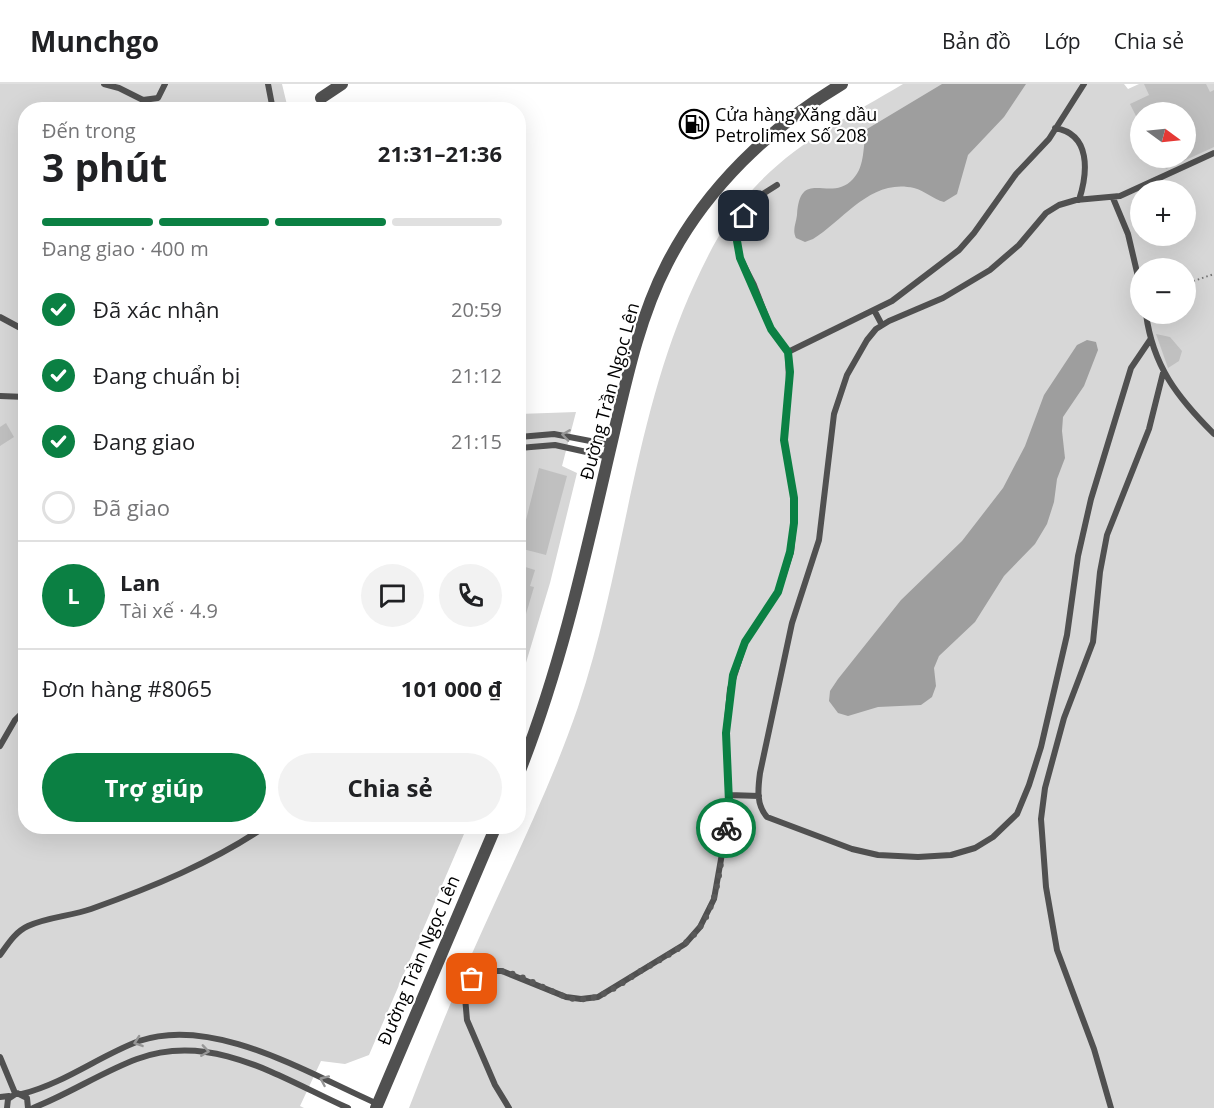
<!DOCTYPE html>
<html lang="vi">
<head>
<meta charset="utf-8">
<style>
  body { margin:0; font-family:"Open Sans",sans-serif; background:#f2f2f2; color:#202124; height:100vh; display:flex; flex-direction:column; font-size:22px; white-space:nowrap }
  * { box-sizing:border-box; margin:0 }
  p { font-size:20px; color:#757577 }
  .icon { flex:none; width:33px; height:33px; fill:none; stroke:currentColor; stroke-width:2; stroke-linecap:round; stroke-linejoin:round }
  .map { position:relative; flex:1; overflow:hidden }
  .panel { position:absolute; left:18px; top:18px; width:508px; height:732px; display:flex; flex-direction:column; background:#fff; border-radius:24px; box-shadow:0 6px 24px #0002 }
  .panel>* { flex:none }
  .needle { width:39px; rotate:105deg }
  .fabs { position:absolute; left:1130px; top:18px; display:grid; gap:12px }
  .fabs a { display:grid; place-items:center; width:66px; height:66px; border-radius:50%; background:#fff; box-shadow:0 6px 24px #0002; font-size:30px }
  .pin { position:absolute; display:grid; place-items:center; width:51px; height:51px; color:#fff; margin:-26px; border-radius:12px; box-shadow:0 3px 9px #0006 }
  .courier { position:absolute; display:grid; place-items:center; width:60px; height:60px; margin:-30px; border:4px solid #0b8043; border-radius:50%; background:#fff; color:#222; box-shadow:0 2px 8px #0007 }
  .overview em { font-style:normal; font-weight:700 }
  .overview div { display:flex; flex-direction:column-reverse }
  .overview { display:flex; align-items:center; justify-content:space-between; height:102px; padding:0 24px }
  h1 { font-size:39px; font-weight:700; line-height:45px }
  .bar { display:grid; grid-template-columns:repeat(4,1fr); gap:9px 6px; align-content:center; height:72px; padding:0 24px }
  .bar i { height:8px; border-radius:4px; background:#e0e0e0 }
  .bar .on { background:#0b8043 }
  .bar p { grid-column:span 4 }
  .line { display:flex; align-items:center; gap:15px; padding:0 24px; border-top:2px solid #e0e0e0 }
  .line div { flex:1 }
  .round { display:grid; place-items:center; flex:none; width:63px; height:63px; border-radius:32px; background:#f2f2f2 }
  ol { padding:0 24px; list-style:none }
  li { display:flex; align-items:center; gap:18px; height:66px }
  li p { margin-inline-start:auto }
  li .icon { padding:6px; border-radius:50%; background:#0b8043; color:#fff; stroke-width:4 }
  li:last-child { color:#757577 }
  li i { width:33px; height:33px; border:3px solid #e0e0e0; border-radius:50% }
  .primary-button { display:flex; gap:12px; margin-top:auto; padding:12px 24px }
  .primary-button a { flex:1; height:69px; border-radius:36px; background:#0b8043; color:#fff; font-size:24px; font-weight:700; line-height:69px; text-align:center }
  .primary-button a+a { background:#f2f2f2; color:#202124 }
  header { display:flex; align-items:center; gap:36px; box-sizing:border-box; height:84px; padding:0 30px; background:#fff; border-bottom:2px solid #e0e0e0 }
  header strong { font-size:28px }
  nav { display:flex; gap:33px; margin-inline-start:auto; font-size:21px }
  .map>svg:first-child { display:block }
</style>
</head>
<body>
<header>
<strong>Munchgo</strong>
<nav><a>Bản đồ</a><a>Lớp</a><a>Chia sẻ</a></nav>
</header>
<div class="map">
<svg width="1214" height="1024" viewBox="0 0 1214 1024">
  <rect width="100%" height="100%" fill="#fff"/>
  <path fill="#d7d7d7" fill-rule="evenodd" d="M 0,0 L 282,0 L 288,25 L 26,26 L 26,742 L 467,743 L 369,971 L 345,980 L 321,977 L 300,1022 L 304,1024 L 0,1024 Z
    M 903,0 L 1124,0 L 1128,5 L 1139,0 L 1214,0 L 1214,1024 L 409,1024 C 432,964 456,904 483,845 C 516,772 552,699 578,623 C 625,484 633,333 695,199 C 711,164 728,132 754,104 C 795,59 851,31 903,0 ZM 1140,28 L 1185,28 L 1185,74 L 1140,74 ZM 1140,106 L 1185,106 L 1185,152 L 1140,152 ZM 1140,184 L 1185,184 L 1185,230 L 1140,230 Z
    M 576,328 L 562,382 L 577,389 L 550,499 L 519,602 L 519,330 Z"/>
  <path fill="#9e9e9e" d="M 942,0 L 1026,0 L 1004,33 L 968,71 L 957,110 L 944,118 C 933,115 925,107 914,104 C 871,94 845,135 813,155 L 805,158 L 796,154 C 792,146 796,140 797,131 C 800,82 830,120 853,95 C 866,81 862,62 867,45 Z
    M 1087,256 L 1096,258 L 1098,266 L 1084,302 L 1063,333 L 1062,347 L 1065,374 L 1057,395 L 1054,418 L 1047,440 L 1035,460 L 1004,492 L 975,538 L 939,572 L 934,584 L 936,602 L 932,613 L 921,621 L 878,623 L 848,632 L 838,629 L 829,617 L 830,607 L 838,595 L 901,516 L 962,457 L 1003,404 L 1025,362 L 1044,311 L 1077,261 Z"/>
  <path fill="#c0c0c0" d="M 1144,0 L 1206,0 L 1210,8 L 1214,6 L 1214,63 L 1166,85 L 1160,74 L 1185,74 L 1185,28 L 1140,28 L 1140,40 L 1130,20 L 1149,11 Z
    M 1156,250 L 1170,253 L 1182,267 L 1179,277 L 1168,284 Z
    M 6,339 L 14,353 L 0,362 L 0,343 Z
    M 539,384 L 567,392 L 546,471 L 519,464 Z
    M 519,481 L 535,486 L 530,502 L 534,503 L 521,547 L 519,547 Z"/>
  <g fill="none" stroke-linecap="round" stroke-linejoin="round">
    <path stroke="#727272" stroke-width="2" stroke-dasharray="1.5 3" stroke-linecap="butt" d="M 1185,200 L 1214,190"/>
    <path stroke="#505050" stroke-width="6" d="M 104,0 L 119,4 L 143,16 L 158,14 L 165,0
      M 268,0 L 273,26
      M 1055,44 C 1091,50 1088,88 1079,116
      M 1113,114 L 1128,150 L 1140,201
      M 874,226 L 882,241
      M 1146,230 C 1153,282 1177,313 1214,350
      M 0,233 L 26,247
      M 1150,256 L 1131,284 L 1091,415 L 1078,472 L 1067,551 L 1041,663 L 1029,701 L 1017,730 L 993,753 L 975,764 L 951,771 L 918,773 L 878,771 L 852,765 L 767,733 C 756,721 758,704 760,689 L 792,539 L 819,456 L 834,330 L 847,291 L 867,256 L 876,245 L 889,237 L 943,214 L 990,186 L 1019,161 L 1046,129 L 1059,121 L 1076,116 L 1120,112 L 1214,69
      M 788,268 L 892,217 L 959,166 L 974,149 L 1016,90 L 1049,55 L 1084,0
      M 0,312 L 26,313
      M 519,353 L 554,350 L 611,361
      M 519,364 L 555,361 L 609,373
      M 0,662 L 15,636 L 26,625
      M 729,711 L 759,712
      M 0,871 C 8,860 15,848 28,842 C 47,833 71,832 91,825 C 150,804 214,778 266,742
      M 0,973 L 15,1009
      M 22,1010 C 65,999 99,972 139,957 C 214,931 309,990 378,1020
      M 0,1013 L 9,1012
      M 7,1024 L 8,1015 L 17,1009 L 27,1014 L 28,1024
      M 33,1024 C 69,1010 102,988 137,975 C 212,947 281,994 348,1024
      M 509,1024 L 495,1001 L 467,936 L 465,913 L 472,895 L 485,887 L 502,887 L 566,913 L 581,915 L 598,913 L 685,860 L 700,843 L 714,815 L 729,730 L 726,649 L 730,605 L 745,558 L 778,508 L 791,468 L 794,439 L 794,414 L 784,356 L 789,297 L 788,268 L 771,245 L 754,201 L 740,174 L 737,157 L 740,140 L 748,125 L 758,113 L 777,101
      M 1111,1024 L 1094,965 L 1057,866 L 1046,803 L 1041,735 L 1045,704 L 1064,634 L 1093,558 L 1100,488 L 1107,451 L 1149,345 L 1163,289"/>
    <path stroke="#505050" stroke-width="12" d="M 321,14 L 342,0"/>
    <path stroke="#505050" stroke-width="12" d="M 519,689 C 560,586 584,478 609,370 C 624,307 637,238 667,180 C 705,105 771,42 842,0
      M 376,1024 L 496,742"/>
  </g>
  <defs><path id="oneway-chevron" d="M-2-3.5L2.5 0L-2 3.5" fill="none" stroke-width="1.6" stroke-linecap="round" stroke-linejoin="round" transform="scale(1.5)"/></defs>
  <g stroke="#969696">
    <use href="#oneway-chevron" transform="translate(566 351) rotate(-172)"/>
    <use href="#oneway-chevron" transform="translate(138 958) rotate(161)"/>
    <use href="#oneway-chevron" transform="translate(205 967) rotate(8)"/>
    <use href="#oneway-chevron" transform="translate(324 996) rotate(-156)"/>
  </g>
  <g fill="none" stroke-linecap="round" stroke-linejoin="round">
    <path stroke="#595959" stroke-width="6" stroke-dasharray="0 10.8" d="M 472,895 C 499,869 545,910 574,915 C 597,918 615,904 633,892 C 649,881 668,873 683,861 C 720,832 719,785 726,744"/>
    <path stroke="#0b8043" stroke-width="8" d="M 726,744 L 729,718 L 726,649 L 733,591 L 745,558 L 778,508 L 790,468 L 794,439 L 794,414 L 784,356 L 790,288 L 788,268 L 771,245 L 740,174 L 737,157 L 744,132"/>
  </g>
  <defs>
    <g id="fuel-ring" transform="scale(1.5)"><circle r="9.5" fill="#fff" stroke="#000" stroke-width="1.5"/><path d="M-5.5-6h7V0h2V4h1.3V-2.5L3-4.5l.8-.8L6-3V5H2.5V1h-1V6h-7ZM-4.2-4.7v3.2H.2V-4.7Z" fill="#000"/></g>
  </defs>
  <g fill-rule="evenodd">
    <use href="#fuel-ring" x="694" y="40"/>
  </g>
  <g text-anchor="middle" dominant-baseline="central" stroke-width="4.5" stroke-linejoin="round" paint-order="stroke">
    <g font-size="18" fill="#000" stroke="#fff" text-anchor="start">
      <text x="715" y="30">Cửa hàng Xăng dầu<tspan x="715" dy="21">Petrolimex Số 208</tspan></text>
    </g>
    <g font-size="18" fill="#000" stroke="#fff">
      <text transform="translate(609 307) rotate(-75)">Đường Trần Ngọc Lên</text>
      <text transform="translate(418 876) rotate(-67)">Đường Trần Ngọc Lên</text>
    </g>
  </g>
</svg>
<div class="fabs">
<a><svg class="needle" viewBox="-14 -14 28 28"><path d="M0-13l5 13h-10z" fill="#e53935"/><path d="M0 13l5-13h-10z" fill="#757577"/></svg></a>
<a>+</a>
<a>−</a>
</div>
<div class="pin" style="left:472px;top:895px;background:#ea580c"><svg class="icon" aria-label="bag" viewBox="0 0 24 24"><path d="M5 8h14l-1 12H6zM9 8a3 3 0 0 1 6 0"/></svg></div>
<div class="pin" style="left:744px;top:132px;background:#1f2937"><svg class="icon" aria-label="home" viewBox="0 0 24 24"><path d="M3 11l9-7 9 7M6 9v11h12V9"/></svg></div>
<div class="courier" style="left:726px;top:744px"><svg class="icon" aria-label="bike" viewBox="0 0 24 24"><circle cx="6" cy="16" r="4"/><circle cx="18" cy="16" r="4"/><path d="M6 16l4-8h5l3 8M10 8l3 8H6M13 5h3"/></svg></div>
<section class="panel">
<div class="overview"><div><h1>3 phút</h1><p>Đến trong</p></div><em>21:31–21:36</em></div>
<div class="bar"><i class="on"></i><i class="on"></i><i class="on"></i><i></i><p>Đang giao · 400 m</p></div>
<ol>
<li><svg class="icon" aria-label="check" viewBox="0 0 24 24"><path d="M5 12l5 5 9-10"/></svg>Đã xác nhận<p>20:59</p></li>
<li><svg class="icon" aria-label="check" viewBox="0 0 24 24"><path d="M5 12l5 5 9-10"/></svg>Đang chuẩn bị<p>21:12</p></li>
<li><svg class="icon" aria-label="check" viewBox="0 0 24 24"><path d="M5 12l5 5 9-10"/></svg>Đang giao<p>21:15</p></li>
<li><i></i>Đã giao</li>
</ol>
<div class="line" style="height:108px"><b class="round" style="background:#0b8043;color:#fff">L</b><div><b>Lan</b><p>Tài xế · 4.9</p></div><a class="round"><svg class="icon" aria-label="chat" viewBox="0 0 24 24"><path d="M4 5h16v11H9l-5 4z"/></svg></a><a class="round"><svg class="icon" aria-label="phone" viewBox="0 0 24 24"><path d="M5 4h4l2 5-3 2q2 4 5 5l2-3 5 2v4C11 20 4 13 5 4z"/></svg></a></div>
<div class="line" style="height:78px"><div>Đơn hàng #8065</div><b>101 000 ₫</b></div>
<div class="primary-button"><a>Trợ giúp</a><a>Chia sẻ</a></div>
</section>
</div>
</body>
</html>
